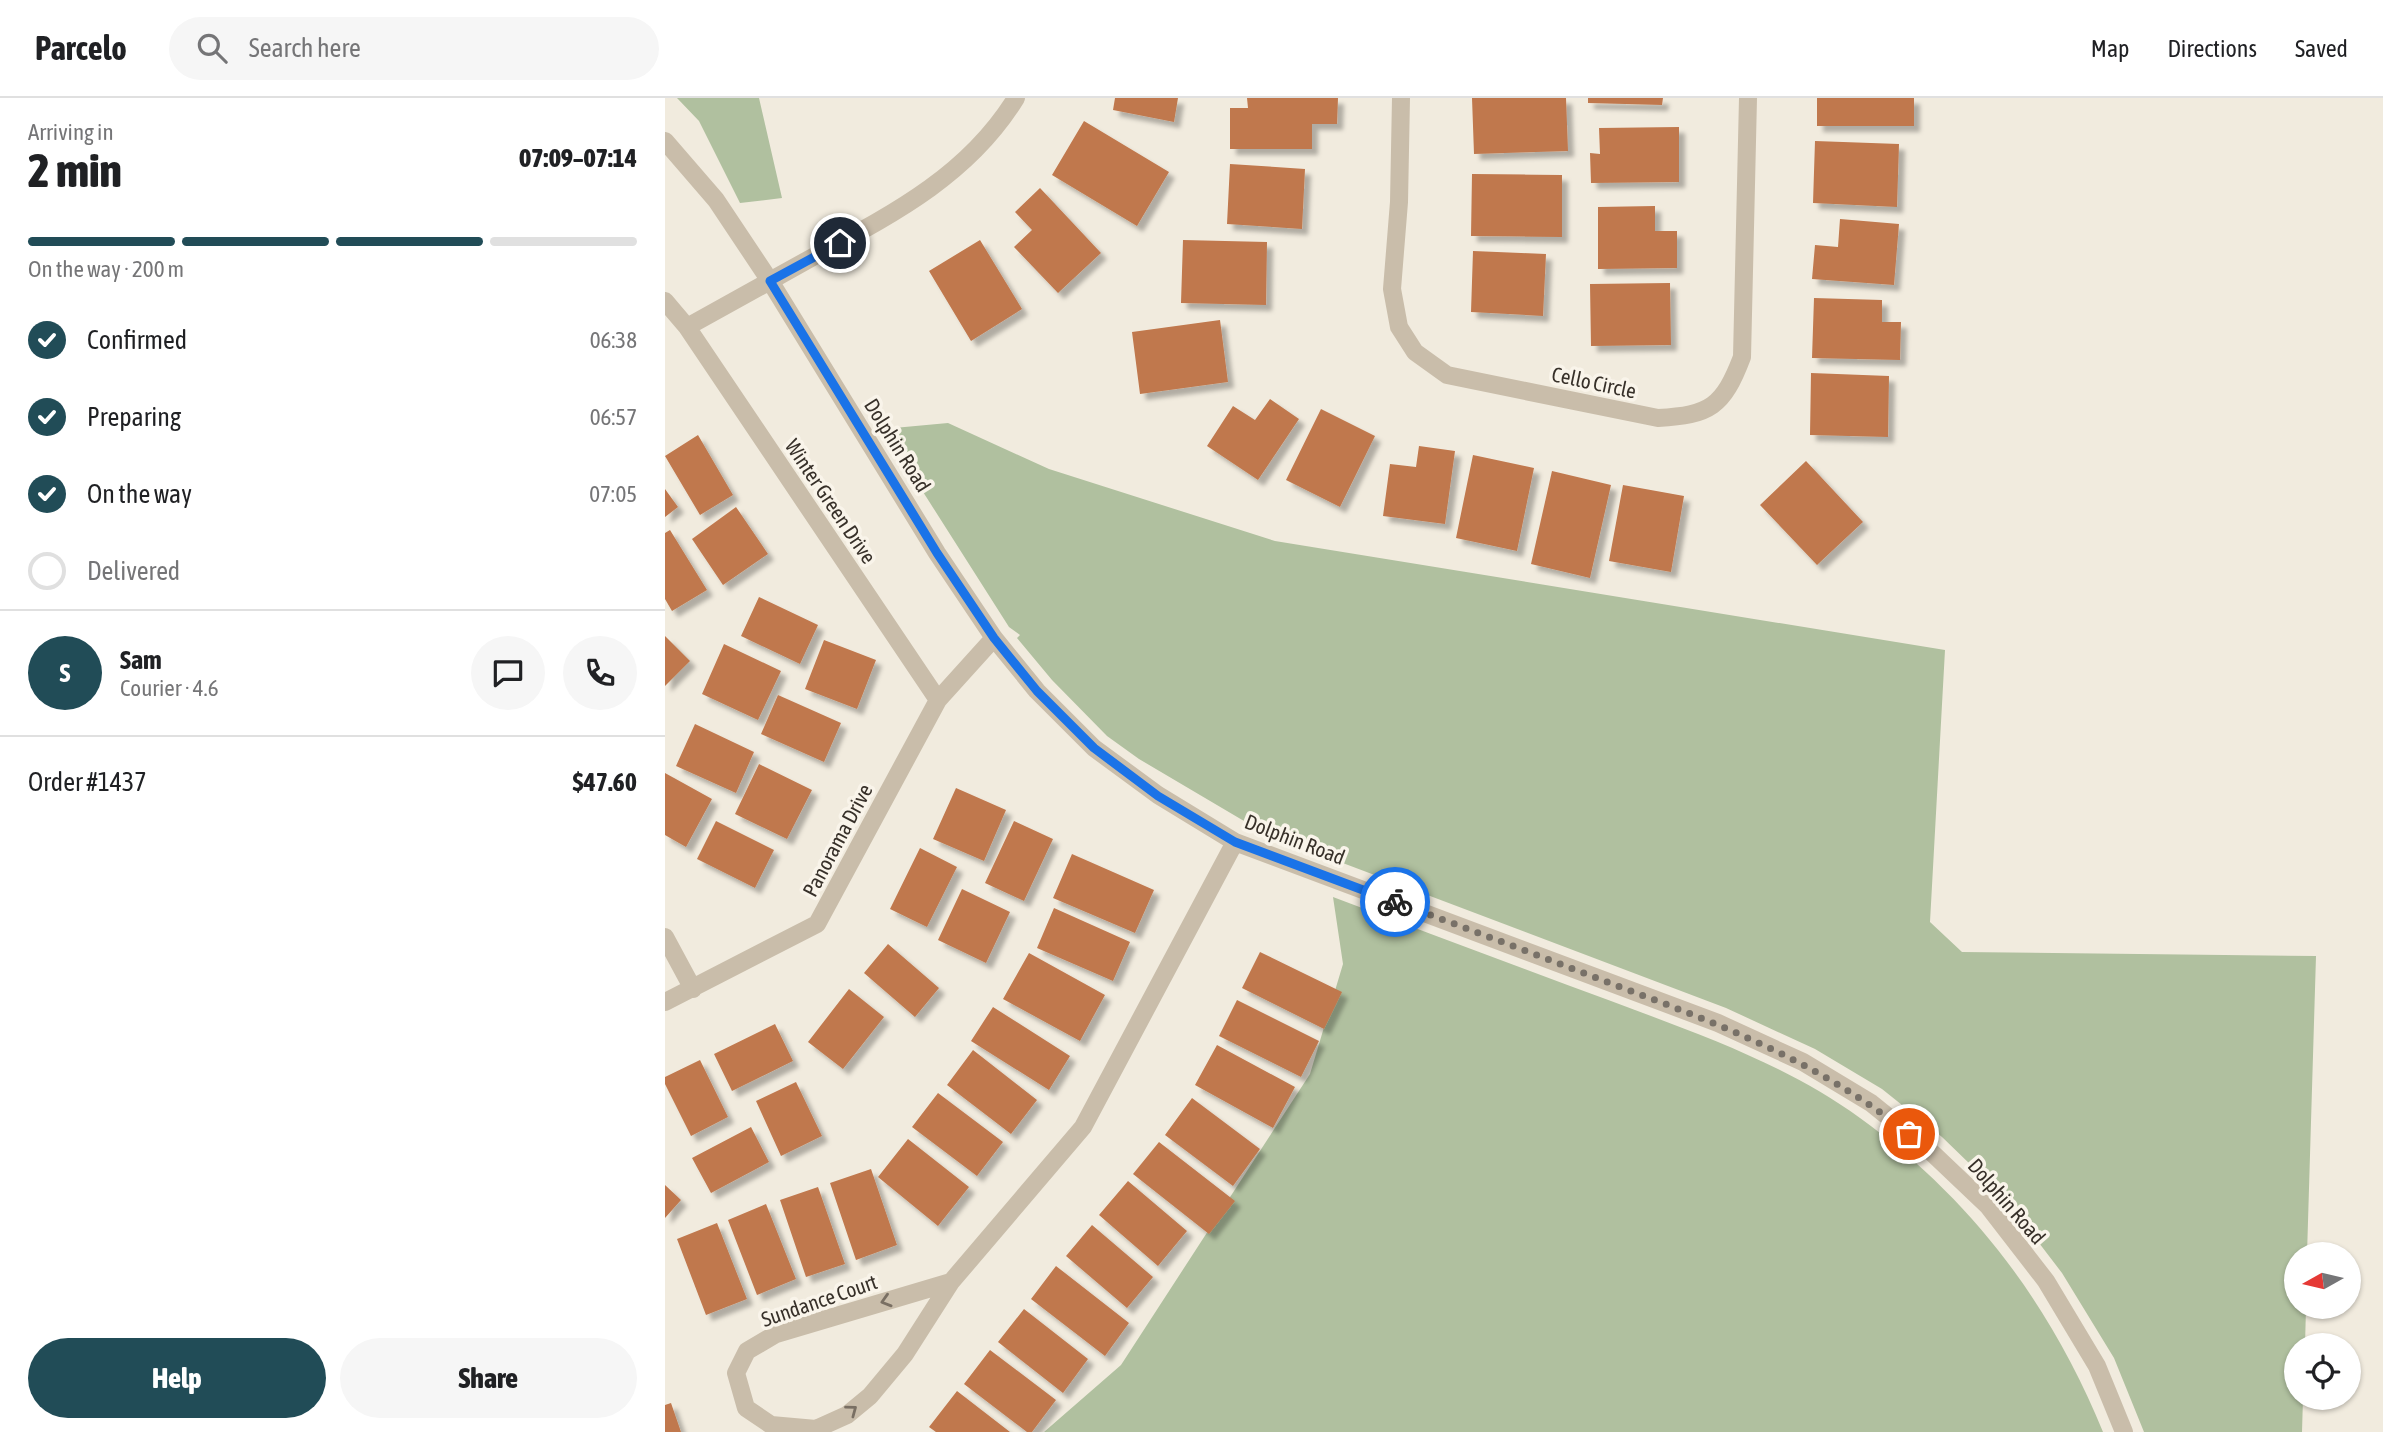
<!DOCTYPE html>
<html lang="en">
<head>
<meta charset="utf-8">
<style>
  body { margin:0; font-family:"Asap Condensed",sans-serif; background:#f6f6f6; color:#202124; height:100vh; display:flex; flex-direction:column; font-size:26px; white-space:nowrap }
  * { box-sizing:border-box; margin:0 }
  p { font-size:23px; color:#757577 }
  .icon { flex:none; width:38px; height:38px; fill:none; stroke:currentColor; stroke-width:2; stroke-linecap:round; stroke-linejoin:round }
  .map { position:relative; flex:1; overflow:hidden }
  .sheet { display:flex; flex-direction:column; background:#fff; width:665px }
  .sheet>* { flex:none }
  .needle { width:46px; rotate:262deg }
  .controls { position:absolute; left:1619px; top:1144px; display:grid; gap:14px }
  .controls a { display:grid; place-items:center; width:77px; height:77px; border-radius:50%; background:#fff; box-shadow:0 2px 5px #0004; font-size:35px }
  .pin { position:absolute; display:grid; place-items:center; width:60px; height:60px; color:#fff; margin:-30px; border:4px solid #fff; border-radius:50%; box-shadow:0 2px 7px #0007 }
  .courier { position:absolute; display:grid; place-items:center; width:70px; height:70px; margin:-35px; border:5px solid #1a73e8; border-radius:50%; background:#fff; color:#222; box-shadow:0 2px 9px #0007 }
  .headline em { font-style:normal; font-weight:800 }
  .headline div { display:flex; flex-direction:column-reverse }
  .headline { display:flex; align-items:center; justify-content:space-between; height:119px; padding:0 28px }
  h1 { font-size:46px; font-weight:800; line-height:52px }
  .bar { display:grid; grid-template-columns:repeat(4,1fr); gap:10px 7px; align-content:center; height:84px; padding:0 28px }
  .bar i { height:9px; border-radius:5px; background:#e0e0e0 }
  .bar .on { background:#214c57 }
  .bar p { grid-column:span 4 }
  .line { display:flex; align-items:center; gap:18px; padding:0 28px; border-top:2px solid #e0e0e0 }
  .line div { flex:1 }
  .round { display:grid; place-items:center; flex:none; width:74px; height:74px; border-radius:37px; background:#f6f6f6 }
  ol { padding:0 28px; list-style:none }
  li { display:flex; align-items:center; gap:21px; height:77px }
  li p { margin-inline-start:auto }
  li .icon { padding:7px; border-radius:50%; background:#214c57; color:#fff; stroke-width:4 }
  li:last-child { color:#757577 }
  li i { width:38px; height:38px; border:4px solid #e0e0e0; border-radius:50% }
  .cta { display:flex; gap:14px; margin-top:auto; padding:14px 28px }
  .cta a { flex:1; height:80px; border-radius:42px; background:#214c57; color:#fff; font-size:28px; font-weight:800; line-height:80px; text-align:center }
  .cta a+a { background:#f6f6f6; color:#202124 }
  header { display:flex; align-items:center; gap:42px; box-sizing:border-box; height:98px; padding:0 35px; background:#fff; border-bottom:2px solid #e0e0e0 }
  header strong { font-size:33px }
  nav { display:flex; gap:38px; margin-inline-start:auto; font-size:24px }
  .search { width:490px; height:63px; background:#f6f6f6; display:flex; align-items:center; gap:18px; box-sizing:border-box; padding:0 24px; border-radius:38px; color:#757577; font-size:26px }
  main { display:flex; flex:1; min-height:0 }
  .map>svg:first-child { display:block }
</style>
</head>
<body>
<header>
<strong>Parcelo</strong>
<div class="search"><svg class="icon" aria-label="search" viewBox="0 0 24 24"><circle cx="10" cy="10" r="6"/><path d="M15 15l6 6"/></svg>Search here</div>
<nav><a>Map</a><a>Directions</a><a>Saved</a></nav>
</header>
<main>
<section class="sheet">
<div class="headline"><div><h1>2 min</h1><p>Arriving in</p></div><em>07:09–07:14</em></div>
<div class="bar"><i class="on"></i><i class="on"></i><i class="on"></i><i></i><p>On the way · 200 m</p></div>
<ol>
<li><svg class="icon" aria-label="check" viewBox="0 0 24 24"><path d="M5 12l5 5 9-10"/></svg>Confirmed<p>06:38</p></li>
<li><svg class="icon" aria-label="check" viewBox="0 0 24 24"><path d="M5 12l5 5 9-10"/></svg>Preparing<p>06:57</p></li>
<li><svg class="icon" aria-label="check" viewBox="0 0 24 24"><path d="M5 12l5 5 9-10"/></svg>On the way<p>07:05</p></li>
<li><i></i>Delivered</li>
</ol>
<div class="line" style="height:126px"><b class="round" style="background:#214c57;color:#fff">S</b><div><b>Sam</b><p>Courier · 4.6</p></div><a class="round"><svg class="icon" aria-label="chat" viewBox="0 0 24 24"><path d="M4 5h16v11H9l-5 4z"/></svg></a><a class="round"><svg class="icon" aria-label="phone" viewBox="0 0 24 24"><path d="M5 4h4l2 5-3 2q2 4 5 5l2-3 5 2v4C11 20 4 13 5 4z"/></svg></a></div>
<div class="line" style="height:91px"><div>Order #1437</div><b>$47.60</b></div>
<div class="cta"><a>Help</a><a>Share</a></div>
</section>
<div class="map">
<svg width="1718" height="1334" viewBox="0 0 1718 1334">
  <defs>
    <filter id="shadow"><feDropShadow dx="6" dy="6" stdDeviation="2" flood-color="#0004"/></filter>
  </defs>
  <rect width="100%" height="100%" fill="#f1ebde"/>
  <path fill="#b0c09f" d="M 12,0 L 94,0 L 117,100 L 75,105 L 34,23 Z
    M 283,325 L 384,371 L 610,443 L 1280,552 L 1265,824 L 1297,854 L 1651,858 L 1642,1157 L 1631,1157 L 1631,1209 L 1641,1209 L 1640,1248 L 1631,1248 L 1631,1300 L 1638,1300 L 1637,1334 L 1479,1334 L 1449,1260 L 1397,1175 L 1338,1098 L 1277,1039 L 1217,991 L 1150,951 L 1061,910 L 601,736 L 474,661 L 442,638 L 387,582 L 352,540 L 355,537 L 344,529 L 218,331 Z
    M 668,799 C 761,834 853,869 946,903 C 1031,935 1121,966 1195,1020 C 1306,1100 1387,1208 1438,1334 L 379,1334 L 456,1267 L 645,976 L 678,866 Z"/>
  <path fill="#c0784d" filter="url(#shadow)" d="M 450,0 L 513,0 L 509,24 L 448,12 Z
    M 582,0 L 673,0 L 672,26 L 647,26 L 647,51 L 565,51 L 565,10 L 583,10 Z
    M 807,0 L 901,0 L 903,53 L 809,56 Z
    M 923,0 L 998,0 L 997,7 L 923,5 Z
    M 1152,0 L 1249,0 L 1249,28 L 1152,28 Z
    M 419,23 L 504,74 L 472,128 L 387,77 Z
    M 1014,29 L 1014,84 L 926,85 L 925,55 L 935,56 L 934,30 Z
    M 1150,43 L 1234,46 L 1232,109 L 1148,105 Z
    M 565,66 L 640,71 L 637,131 L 562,126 Z
    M 807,76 L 897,77 L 897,139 L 806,138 Z
    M 375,90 L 436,155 L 393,195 L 349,149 L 367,132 L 350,114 Z
    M 990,108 L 990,133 L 1012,133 L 1012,170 L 933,171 L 933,109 Z
    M 1175,121 L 1234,126 L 1229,187 L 1147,181 L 1150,147 L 1173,149 Z
    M 315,142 L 357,211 L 306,243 L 264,173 Z
    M 518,142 L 602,144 L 601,207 L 516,205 Z
    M 808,153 L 881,156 L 878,218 L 806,214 Z
    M 1005,185 L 1006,247 L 926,248 L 925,186 Z
    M 1149,200 L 1217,202 L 1217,224 L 1236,224 L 1235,262 L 1147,260 Z
    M 555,222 L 563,284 L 475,296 L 467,234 Z
    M 1146,275 L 1224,278 L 1223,339 L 1145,337 Z
    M 605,301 L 634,321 L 593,382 L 542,348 L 568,308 L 590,322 Z
    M 656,311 L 710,338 L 675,409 L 621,382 Z
    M 33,337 L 68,397 L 35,417 L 0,358 Z
    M 754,348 L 790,353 L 780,426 L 718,418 L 725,366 L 751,369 Z
    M 808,357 L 869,370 L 852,453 L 791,440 Z
    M 1141,363 L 1198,424 L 1152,467 L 1095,407 Z
    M 887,373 L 946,387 L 925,480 L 866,466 Z
    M 958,387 L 1019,398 L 1006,474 L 944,463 Z
    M 0,391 L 13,409 L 0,419 Z
    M 71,409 L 103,456 L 58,487 L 27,441 Z
    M 5,432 L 42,492 L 7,513 L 0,501 L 0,435 Z
    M 94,499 L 153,527 L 135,566 L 76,538 Z
    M 0,538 L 25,563 L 0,588 Z
    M 159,542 L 211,562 L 192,611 L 140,591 Z
    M 59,546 L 116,573 L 93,622 L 37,596 Z
    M 113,597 L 176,625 L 159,664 L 96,636 Z
    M 30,626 L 89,654 L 71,695 L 11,668 Z
    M 94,666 L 147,692 L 122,741 L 70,716 Z
    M 0,675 L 47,701 L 21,749 L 0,737 Z
    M 291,690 L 341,712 L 319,763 L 268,741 Z
    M 51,723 L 109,752 L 90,790 L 32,761 Z
    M 349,723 L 388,741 L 359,803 L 320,785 Z
    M 255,750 L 292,769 L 262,829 L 225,811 Z
    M 407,756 L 489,792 L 470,835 L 388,800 Z
    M 297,791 L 345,814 L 321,865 L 273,842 Z
    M 389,810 L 465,844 L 448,883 L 372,850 Z
    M 223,846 L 274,890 L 250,919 L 199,875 Z
    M 595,854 L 677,894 L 659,931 L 577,890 Z
    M 364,855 L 440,897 L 415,943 L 338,901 Z
    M 184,891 L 219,919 L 178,971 L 143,944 Z
    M 572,902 L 654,943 L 636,979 L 554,938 Z
    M 328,909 L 405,958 L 384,992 L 306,943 Z
    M 110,926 L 128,963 L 67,993 L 49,956 Z
    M 552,947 L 630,989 L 608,1030 L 530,987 Z
    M 308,952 L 372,1002 L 346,1036 L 282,987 Z
    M 35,962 L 63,1019 L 26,1038 L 0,986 L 0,979 Z
    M 131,984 L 157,1038 L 116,1058 L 91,1003 Z
    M 273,995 L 338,1044 L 312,1078 L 247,1029 Z
    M 527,1000 L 595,1051 L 568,1088 L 500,1037 Z
    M 86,1029 L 104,1064 L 46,1095 L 27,1060 Z
    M 243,1041 L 304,1089 L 273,1128 L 213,1079 Z
    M 494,1044 L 570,1103 L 544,1136 L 468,1076 Z
    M 206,1071 L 232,1147 L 191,1162 L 165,1085 Z
    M 463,1083 L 522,1133 L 493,1168 L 434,1117 Z
    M 0,1087 L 16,1102 L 0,1120 Z
    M 153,1089 L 180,1166 L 141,1179 L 115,1102 Z
    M 101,1106 L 131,1181 L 92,1197 L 63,1122 Z
    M 52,1125 L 82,1201 L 41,1217 L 12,1141 Z
    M 427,1127 L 488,1179 L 462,1210 L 401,1158 Z
    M 391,1168 L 464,1225 L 440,1258 L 366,1201 Z
    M 359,1211 L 423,1261 L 398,1295 L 333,1244 Z
    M 325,1252 L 391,1302 L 367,1334 L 362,1334 L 299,1286 Z
    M 292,1293 L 345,1334 L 271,1334 L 264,1329 Z
    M 6,1305 L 16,1334 L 0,1334 L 0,1307 Z"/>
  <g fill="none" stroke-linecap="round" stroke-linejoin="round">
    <path stroke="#c9bdaa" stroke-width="18" d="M 736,0 L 734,104 L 727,191 L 734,229 L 750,254 L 782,277 L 993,320 C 1045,317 1058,309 1077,259 L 1083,0
      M 0,43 L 51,102 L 105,183 L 272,455 L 329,540 L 372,593 L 429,650 L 493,697 L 570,744 L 1053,925 L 1138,964 L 1206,1005 L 1263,1051 L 1323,1108 L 1381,1183 L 1432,1268 L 1459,1334
      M 0,203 L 22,229 L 273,602
      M 22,229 C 67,204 112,179 157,154 C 232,114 305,75 351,0
      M 0,839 L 28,891
      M 0,904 L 152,826 L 273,602 L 329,540
      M 286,1184 L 111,1236 L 82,1253 L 71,1275 L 81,1310 L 106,1327 L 151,1331 L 182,1317 L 205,1298 L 240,1256 L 286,1184 L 418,1029 L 570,744"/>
  </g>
  <defs><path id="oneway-chevron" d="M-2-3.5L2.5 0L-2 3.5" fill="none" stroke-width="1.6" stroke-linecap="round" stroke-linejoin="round" transform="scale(1.75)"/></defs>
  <g stroke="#796f63">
    <use href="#oneway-chevron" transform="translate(221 1203) rotate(163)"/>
    <use href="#oneway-chevron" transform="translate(187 1312) rotate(-37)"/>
  </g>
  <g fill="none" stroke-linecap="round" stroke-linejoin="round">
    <path stroke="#787168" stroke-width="7" stroke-dasharray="0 12.6" d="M 730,804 C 804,831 877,859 950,887 C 1057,927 1154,964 1244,1036"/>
    <path stroke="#1a73e8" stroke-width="9" d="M 175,145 L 105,183 L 272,455 L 329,540 L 372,593 L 429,650 L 493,698 L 570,744 L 730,804"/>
  </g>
  <g text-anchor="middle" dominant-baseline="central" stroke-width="7" stroke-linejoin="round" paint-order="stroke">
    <g font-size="21" fill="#373029" stroke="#f9f4ea">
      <text transform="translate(929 284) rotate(12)">Cello Circle</text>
      <text transform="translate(233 347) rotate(58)">Dolphin Road</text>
      <text transform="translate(166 403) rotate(56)">Winter Green Drive</text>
      <text transform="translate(630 741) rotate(21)">Dolphin Road</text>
      <text transform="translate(172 742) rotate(-62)">Panorama Drive</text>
      <text transform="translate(1342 1103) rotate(49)">Dolphin Road</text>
      <text transform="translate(154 1202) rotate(-19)">Sundance Court</text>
    </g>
  </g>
</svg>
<div class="controls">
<a><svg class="needle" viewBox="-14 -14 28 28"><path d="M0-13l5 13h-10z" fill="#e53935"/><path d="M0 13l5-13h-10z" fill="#757577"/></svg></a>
<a><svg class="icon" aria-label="locate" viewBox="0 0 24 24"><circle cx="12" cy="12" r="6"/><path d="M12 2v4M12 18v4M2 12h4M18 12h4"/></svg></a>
</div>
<div class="pin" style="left:1244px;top:1036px;background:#ea580c"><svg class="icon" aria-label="bag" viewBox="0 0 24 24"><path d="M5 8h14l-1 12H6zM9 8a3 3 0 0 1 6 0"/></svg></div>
<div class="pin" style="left:175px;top:145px;background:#1f2937"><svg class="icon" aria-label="home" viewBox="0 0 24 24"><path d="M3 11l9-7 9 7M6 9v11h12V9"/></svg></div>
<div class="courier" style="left:730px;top:804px"><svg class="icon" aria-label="bike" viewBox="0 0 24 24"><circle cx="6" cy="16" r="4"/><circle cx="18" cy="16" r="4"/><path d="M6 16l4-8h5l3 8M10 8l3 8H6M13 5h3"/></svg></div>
</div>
</main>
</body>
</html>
